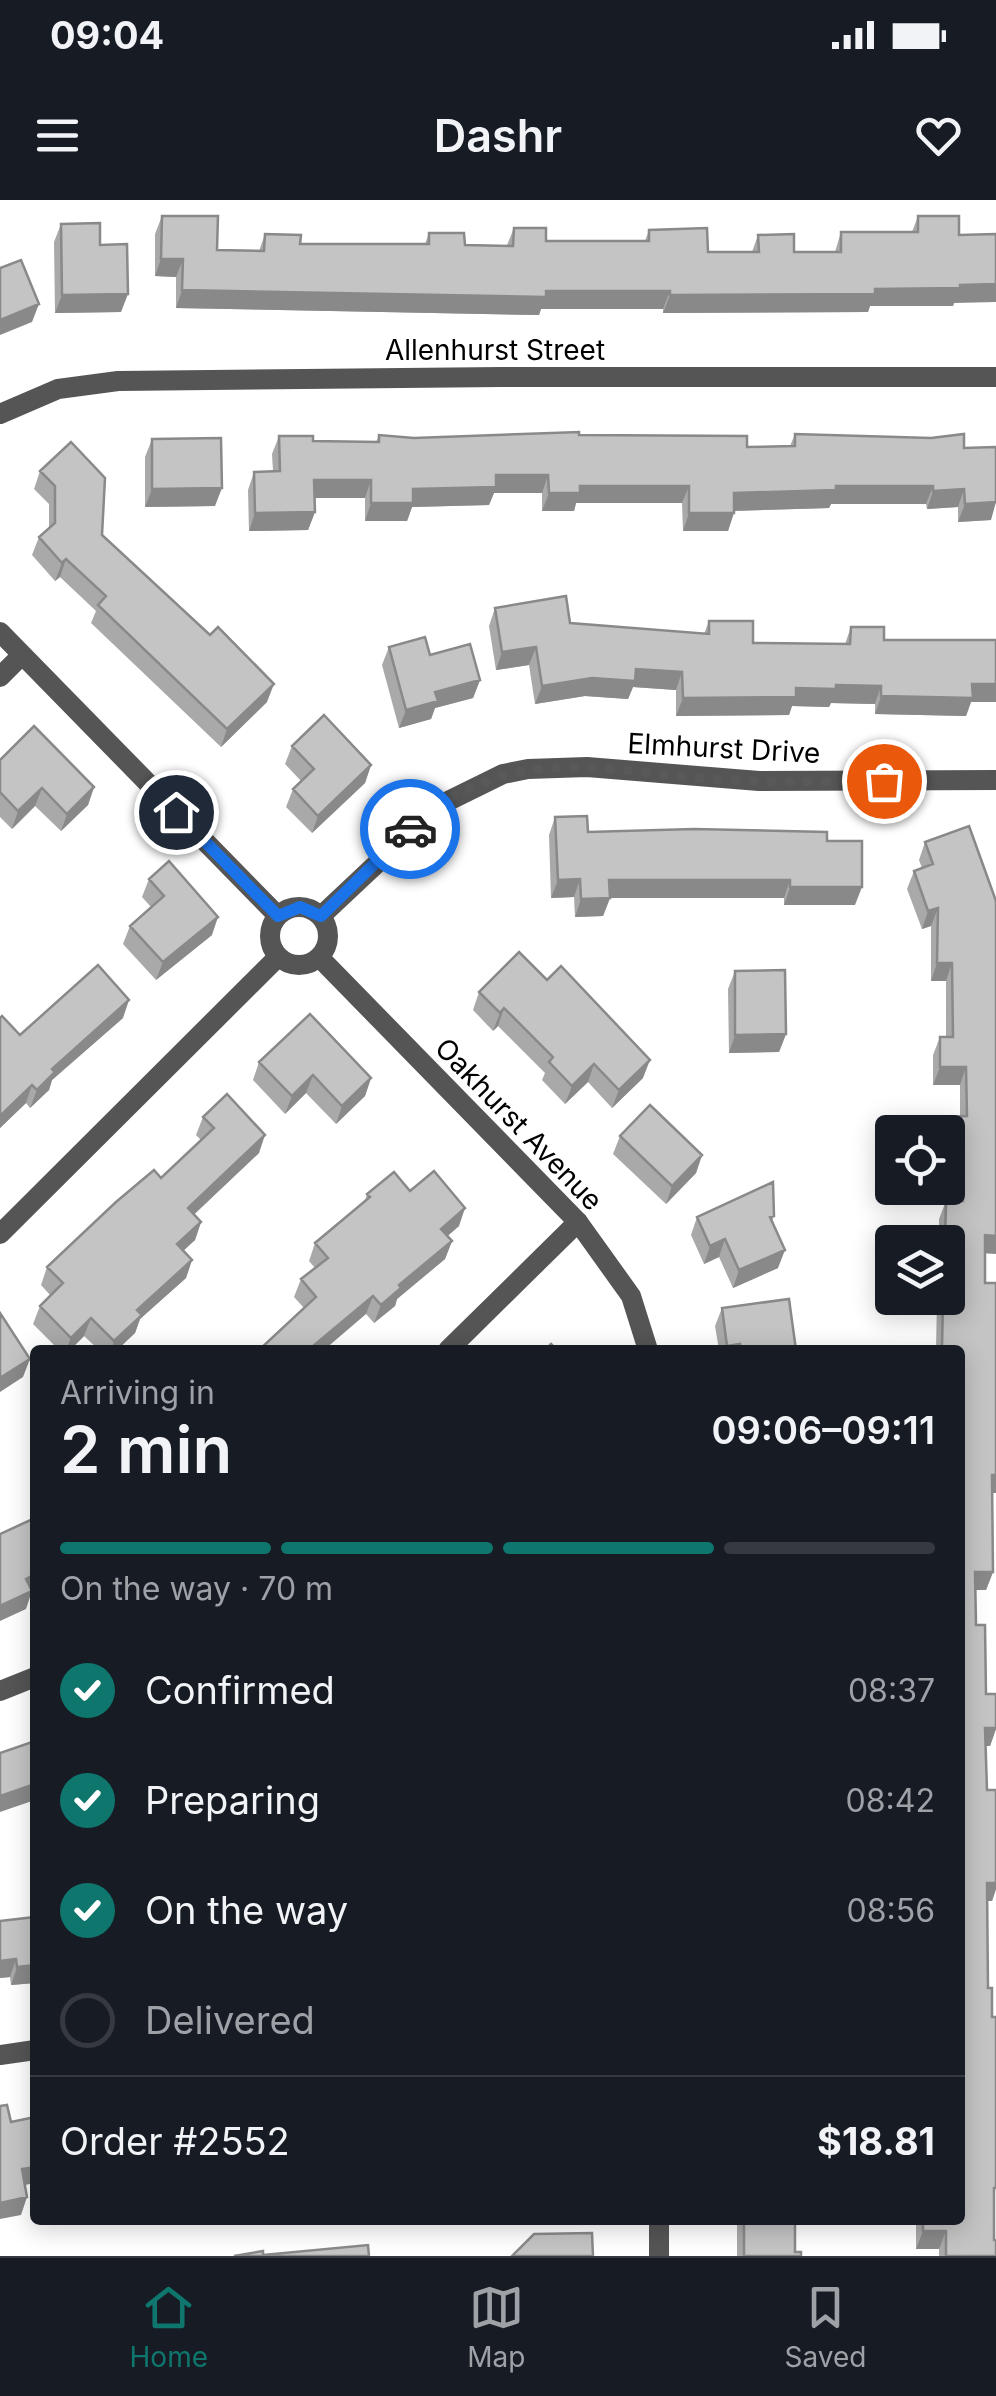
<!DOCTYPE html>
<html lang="en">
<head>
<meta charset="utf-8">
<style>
  body { margin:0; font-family:Inter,sans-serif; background:#20242c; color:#f1f3f6; height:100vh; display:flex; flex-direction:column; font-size:38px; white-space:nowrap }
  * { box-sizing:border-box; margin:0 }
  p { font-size:32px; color:#9ea1a6 }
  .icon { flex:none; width:55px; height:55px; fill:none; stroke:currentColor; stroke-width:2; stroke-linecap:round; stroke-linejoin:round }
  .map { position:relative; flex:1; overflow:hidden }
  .side { position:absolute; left:30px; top:1145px; width:935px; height:880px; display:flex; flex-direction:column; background:#171b24; border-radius:10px; box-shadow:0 5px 25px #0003 }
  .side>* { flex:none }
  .buttons { position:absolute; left:875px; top:915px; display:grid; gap:20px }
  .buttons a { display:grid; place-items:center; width:90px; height:90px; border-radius:10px; background:#171b24; box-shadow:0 5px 25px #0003; font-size:50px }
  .pin { position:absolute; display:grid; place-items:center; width:85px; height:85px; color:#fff; margin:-42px; border:5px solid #fff; border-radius:50%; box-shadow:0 2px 10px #0007 }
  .courier { position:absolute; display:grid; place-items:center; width:100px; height:100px; margin:-50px; border:8px solid #1a73e8; border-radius:50%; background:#fff; color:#222; box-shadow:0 2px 12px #0007 }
  .overview em { font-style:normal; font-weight:600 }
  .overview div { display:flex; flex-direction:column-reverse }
  .overview { display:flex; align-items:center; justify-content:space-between; height:170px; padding:0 30px }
  h1 { font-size:65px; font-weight:600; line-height:75px }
  .bar { display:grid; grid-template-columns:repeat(4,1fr); gap:15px 10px; align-content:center; height:120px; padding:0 30px }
  .bar i { height:12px; border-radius:8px; background:#363941 }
  .bar .selected { background:#0f766e }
  .bar p { grid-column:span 4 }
  .line { display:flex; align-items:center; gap:25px; padding:0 30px; border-top:2px solid #363941 }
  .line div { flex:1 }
  ol { padding:0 30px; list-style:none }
  li { display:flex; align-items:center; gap:30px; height:110px }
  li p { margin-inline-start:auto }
  li .icon { padding:10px; border-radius:50%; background:#0f766e; color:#fff; stroke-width:4 }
  li:last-child { color:#9ea1a6 }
  li i { width:55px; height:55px; border:5px solid #363941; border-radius:50% }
  .status { display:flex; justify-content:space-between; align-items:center; height:70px; padding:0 50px; background:#171b24; direction:ltr }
  .status svg { height:28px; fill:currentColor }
  header { display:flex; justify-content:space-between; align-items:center; height:130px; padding:0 30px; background:#171b24; font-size:45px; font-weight:600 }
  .menu { display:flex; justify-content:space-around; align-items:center; height:140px; border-top:2px solid #363941; background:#171b24; font-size:28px; color:#9ea1a6 }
  .menu a { display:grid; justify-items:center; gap:5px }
  .menu .selected { color:#0f766e }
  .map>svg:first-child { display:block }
</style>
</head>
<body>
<div class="status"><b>09:04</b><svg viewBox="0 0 49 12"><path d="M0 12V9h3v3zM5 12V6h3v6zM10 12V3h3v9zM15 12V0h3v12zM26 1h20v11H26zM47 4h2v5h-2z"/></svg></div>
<header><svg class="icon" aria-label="menu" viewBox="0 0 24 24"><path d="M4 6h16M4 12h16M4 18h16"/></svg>Dashr<svg class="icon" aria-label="heart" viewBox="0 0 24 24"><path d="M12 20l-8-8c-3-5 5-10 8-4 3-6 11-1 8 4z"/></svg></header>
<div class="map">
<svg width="996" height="2056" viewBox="0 0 996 2056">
  <rect width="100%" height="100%" fill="#fff"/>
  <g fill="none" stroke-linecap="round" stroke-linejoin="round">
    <path stroke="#555" stroke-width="20" d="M 0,214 L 58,189 L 118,181 L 501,177 L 996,177
      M 0,477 L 22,455
      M 321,716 L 438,606 L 503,574 L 528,569 L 587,567 L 759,581 L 996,580
      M 0,1034 L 278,757
      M 448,1150 L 578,1022
      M 0,1491 L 35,1477
      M 0,1855 L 35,1850"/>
    <path stroke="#555" stroke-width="20" d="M 0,432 L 278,716
      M270 736a29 29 0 1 1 58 0a29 29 0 1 1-58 0Z
      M 319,757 L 578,1022 L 631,1096 L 648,1150
      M 659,2020 L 659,2056"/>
  </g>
  <path fill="#a9a9a9" d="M 162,16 L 217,50 L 259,51 L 265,34 L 300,44 L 425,44 L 429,33 L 465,45 L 507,45 L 514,28 L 546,41 L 645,41 L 649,30 L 708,52 L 752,52 L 758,35 L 794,52 L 835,52 L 841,32 L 912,32 L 918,16 L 954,103 L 953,106 L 870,106 L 868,112 L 663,113 L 663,109 L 541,109 L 539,115 L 176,108 L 176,77 L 155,76 L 155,34 Z
    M 61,24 L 100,45 L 121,112 L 55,113 L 54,42 Z
    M 795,234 L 964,248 L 991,320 L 958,322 L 958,307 L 927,309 L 926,304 L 831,304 L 829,308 L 734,311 L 728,331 L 683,331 L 682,303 L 576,303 L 574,311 L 542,311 L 542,293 L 494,293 L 489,305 L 412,307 L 407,321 L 365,321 L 365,298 L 315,298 L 315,312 L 308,330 L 249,331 L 248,290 L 254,272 L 273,271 L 272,254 L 279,236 L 313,241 L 376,242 L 379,235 L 414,238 L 579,235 L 747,247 L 790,246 Z
    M 152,239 L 215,306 L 145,307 L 145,257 Z
    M 40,271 L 267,502 L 221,547 L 91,423 L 96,411 L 60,377 L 55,381 L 32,355 L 39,337 L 49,328 L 49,304 L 34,289 Z
    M 495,408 L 570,423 L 704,434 L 709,421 L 753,443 L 845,444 L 851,427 L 884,440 L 996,502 L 971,502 L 966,516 L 875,514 L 875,504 L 831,503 L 829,507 L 792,506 L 789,515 L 676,516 L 676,490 L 633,487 L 628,499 L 585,496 L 535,504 L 529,465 L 496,470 L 489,426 Z
    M 389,447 L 430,455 L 480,480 L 473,498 L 435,508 L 431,519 L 399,528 L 382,465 Z
    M 292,546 L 371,565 L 365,583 L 312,633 L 286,607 L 293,589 L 301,581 L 285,564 Z
    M 0,560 L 94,587 L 88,605 L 61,631 L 35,606 L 12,629 L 0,617 Z
    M 555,617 L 588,632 L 827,641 L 855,705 L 784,705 L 784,698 L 610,698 L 603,716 L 575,717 L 574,697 L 551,698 L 549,635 Z
    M 969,626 L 985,1053 L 985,1083 L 996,1083 L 996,1293 L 992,1293 L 993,1372 L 986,1390 L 975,1390 L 976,1425 L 986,1494 L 996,1494 L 996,1529 L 990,1546 L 986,1546 L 987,1590 L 996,1590 L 996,1689 L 992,1701 L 987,1701 L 994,2040 L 996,2056 L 939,2056 L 939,2049 L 916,2049 L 916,2020 L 960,2020 L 960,1150 L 936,1150 L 937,1098 L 948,1098 L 948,1042 L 939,1042 L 939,1019 L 946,1001 L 956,1001 L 956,973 L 948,973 L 948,932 L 941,932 L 947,917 L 960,916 L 960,885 L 933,885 L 933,855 L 940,837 L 946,837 L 946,781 L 931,781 L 931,726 L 922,729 L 907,689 L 914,671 L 922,668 L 919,660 L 925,642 Z
    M 149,679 L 212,735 L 156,780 L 123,744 L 130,726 L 151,707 L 142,697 Z
    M 735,771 L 786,834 L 779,852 L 729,853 L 728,789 Z
    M 479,792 L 643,878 L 612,908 L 588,882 L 565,904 L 542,880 L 545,873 L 498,826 L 493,831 L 473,810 Z
    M 0,818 L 20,835 L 123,818 L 52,880 L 49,890 L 30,908 L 26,903 L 0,928 Z
    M 259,862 L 371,878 L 365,896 L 336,924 L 306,893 L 285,914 L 253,880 Z
    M 203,917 L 259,953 L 194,1014 L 201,1022 L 195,1040 L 183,1051 L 192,1060 L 186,1078 L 140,1119 L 135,1133 L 117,1150 L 99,1150 L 84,1136 L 70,1150 L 59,1150 L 33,1124 L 40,1106 L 50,1095 L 41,1085 L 47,1067 L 161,978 L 201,940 L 196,935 Z
    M 620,936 L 702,955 L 696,973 L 666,1004 L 613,954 Z
    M 410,991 L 459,1026 L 447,1036 L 452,1041 L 445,1059 L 397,1099 L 395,1106 L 374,1123 L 366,1114 L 304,1108 L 294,1097 L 301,1079 L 315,1068 L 309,1061 L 315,1043 L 365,1001 L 367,994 Z
    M 774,1016 L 772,1021 L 778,1068 L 733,1088 L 719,1057 L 704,1064 L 691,1035 L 697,1017 Z
    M 722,1108 L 796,1150 L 719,1150 L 715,1126 Z
    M 35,1717 L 35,1783 L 11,1785 L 10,1777 L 0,1778 Z
    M 737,2020 L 795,2020 L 795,2052 L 801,2056 L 737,2056 Z"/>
  <path fill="#898989" d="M 161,59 L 183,59 L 176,77 L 155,76 Z
    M 996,84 L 996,102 L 954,103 L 953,106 L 870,106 L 868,112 L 663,113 L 670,95 Z
    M 182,90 L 546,91 L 670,91 L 663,109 L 541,109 L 539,115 L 176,108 Z
    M 128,94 L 121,112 L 55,113 L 62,95 Z
    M 39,104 L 32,122 L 0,135 L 0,120 Z
    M 496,275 L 548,275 L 542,293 L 494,293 L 489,305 L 412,307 L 407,321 L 365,321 L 371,303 L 413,289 Z
    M 314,280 L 371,280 L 365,298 L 308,298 Z
    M 580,286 L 689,286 L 682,303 L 576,303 L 574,311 L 542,311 L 549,293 Z
    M 836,286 L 933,286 L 926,304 L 831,304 L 829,308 L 727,311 L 734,293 Z
    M 222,288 L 215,306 L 145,307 L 152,289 Z
    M 964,289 L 958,307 L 927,309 L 933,291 Z
    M 996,302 L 991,320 L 958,322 L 965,304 Z
    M 315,312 L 308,330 L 249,331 L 255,313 Z
    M 689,313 L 734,313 L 728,331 L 683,331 Z
    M 66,359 L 60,377 L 55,381 L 62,363 Z
    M 536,447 L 529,465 L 496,470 L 502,452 Z
    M 636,469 L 682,472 L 676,490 L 633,487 L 628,499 L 585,496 L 535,504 L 542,486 Z
    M 480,480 L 473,498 L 435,508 L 431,519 L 399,528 L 406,510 L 435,492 Z
    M 274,484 L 267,502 L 221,547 L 227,529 Z
    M 972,484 L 996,484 L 996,502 L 971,502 L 966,516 L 875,514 L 881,496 Z
    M 836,485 L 881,486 L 875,504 L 831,503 L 829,507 L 792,506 L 789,515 L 676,516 L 683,498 Z
    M 371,565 L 365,583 L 312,633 L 318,616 Z
    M 94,587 L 88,605 L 61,631 L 67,614 Z
    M 42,588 L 35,606 L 12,629 L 18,611 Z
    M 580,679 L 574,697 L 551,698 L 558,680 Z
    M 609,680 L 790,680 L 784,698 L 610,698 L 603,716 L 575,717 L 581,699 Z
    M 790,687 L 862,687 L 855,705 L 784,705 Z
    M 938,708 L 931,726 L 922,729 L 928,711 Z
    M 218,717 L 212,735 L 156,780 L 163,762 Z
    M 937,763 L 952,763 L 946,781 L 931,781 Z
    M 129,800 L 123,818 L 52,880 L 49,890 L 30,908 L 37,890 L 52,869 Z
    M 504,808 L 498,826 L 493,831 L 500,813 Z
    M 786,834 L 779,852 L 729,853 L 735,835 Z
    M 650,860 L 643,878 L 612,908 L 619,890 Z
    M 594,864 L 588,882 L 565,904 L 572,886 Z
    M 940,867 L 966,867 L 960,885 L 933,885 Z
    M 313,875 L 306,893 L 285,914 L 292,896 Z
    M 371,878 L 365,896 L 336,924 L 342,906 Z
    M 32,885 L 26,903 L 0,928 L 0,916 Z
    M 265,935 L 259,953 L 182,1026 L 188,1008 Z
    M 702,955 L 696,973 L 666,1004 L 672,986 Z
    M 948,955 L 963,955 L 956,973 L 948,973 Z
    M 465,1008 L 459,1026 L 435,1047 L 441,1029 Z
    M 201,1022 L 195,1040 L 171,1062 L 177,1044 Z
    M 985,1035 L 996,1036 L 996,1054 L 979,1053 Z
    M 725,1039 L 719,1057 L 704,1064 L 710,1046 Z
    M 452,1041 L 445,1059 L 397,1099 L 395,1106 L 374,1123 L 381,1105 L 399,1085 Z
    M 785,1050 L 778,1068 L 733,1088 L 739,1070 Z
    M 192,1060 L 186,1078 L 140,1119 L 135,1133 L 117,1150 L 111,1150 L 114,1141 L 137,1110 Z
    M 373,1096 L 366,1114 L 324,1150 L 312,1150 L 313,1146 Z
    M 91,1118 L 84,1136 L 70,1150 L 66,1150 L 71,1138 Z
    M 740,1144 L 738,1150 L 726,1150 L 727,1146 Z
    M 30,1159 L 23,1177 L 0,1192 L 0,1178 Z
    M 992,1275 L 996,1275 L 996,1293 L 986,1293 Z
    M 975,1372 L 993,1372 L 986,1390 L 969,1390 Z
    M 35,1374 L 35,1389 L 20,1397 L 26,1379 Z
    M 32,1391 L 26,1409 L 0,1421 L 0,1406 Z
    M 985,1528 L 996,1529 L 990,1546 L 979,1546 Z
    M 35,1584 L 35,1600 L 0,1612 L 0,1596 Z
    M 987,1683 L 996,1683 L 996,1689 L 992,1701 L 981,1701 Z
    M 16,1759 L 10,1777 L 0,1778 L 0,1761 Z
    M 35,1765 L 35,1783 L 11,1785 L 17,1767 Z
    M 35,1967 L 35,1983 L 15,1987 L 22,1969 Z
    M 27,1997 L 21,2015 L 0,2019 L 0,2003 Z
    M 923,2031 L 946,2031 L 939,2049 L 916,2049 Z"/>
  <path fill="#c4c4c4" stroke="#898989" stroke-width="2.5" d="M 162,16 L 218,16 L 217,50 L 264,51 L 265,34 L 301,35 L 300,44 L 429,44 L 429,33 L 464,33 L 465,45 L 513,46 L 514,28 L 546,28 L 546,41 L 649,41 L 649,30 L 707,28 L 708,52 L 759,52 L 758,35 L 794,34 L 794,52 L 841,52 L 841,32 L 918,32 L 918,16 L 959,16 L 959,35 L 996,34 L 996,84 L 960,85 L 960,88 L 875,89 L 875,94 L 670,95 L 670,91 L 546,91 L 546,97 L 182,90 L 183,59 L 161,59 Z
    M 100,23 L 100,45 L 127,44 L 128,94 L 62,95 L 61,24 Z
    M 21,60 L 39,104 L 0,120 L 0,68 Z
    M 579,232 L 579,235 L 747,236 L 747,247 L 795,246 L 795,234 L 931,238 L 964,234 L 964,248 L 996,247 L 996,302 L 965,304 L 964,289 L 933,291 L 933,286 L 836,286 L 836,290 L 734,293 L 734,313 L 689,313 L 689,286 L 580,286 L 580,293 L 549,293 L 548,275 L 496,275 L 496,287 L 413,289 L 413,303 L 371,303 L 371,280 L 314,280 L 315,312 L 255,313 L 254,272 L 280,271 L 279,236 L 313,236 L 313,241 L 379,242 L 379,235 L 414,238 Z
    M 221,238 L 222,288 L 152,289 L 152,239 Z
    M 71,242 L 105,278 L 102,335 L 210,435 L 218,427 L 274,484 L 227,529 L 98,405 L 106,396 L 66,359 L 62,363 L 39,337 L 55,323 L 55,286 L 40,271 Z
    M 566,396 L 570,423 L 709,434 L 709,421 L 753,421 L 753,443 L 850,444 L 851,427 L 884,427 L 884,440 L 996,440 L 996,484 L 972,484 L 973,498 L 881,496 L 881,486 L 836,485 L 836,489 L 796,488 L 796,497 L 683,498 L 682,472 L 636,469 L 635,481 L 592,478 L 542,486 L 536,447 L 502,452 L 495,408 Z
    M 425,437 L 430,455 L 470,444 L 480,480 L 435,492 L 438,501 L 406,510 L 389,447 Z
    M 324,515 L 371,565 L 318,616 L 293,589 L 314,569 L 292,546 Z
    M 34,526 L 94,587 L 67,614 L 42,588 L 18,611 L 0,592 L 0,560 Z
    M 587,616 L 588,632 L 694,629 L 827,632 L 827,641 L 862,641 L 862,687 L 790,687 L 790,680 L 609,680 L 610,698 L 581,699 L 580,679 L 558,680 L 555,617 Z
    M 969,626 L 996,701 L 996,1036 L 985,1035 L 985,1083 L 996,1083 L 996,1275 L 992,1275 L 993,1372 L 975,1372 L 976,1425 L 985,1425 L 986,1494 L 996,1494 L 996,1528 L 985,1528 L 987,1590 L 996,1590 L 996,1683 L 987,1683 L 988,1788 L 992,1788 L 992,1817 L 996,1817 L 996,1988 L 994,1988 L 994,2040 L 996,2040 L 996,2056 L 946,2056 L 946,2031 L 923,2031 L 923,2020 L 960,2020 L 960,1150 L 942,1150 L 943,1098 L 948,1098 L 948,1042 L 945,1042 L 946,1001 L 963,1001 L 963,955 L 948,955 L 947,917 L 967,916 L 966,867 L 940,867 L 940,837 L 953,837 L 952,763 L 937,763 L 938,708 L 928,711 L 914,671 L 933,664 L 925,642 Z
    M 169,661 L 218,717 L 163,762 L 130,726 L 164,696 L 149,679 Z
    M 519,752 L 547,780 L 561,766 L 650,860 L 619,890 L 594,864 L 572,886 L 549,862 L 553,857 L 504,808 L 500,813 L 479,792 Z
    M 98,765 L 129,800 L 52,869 L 55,872 L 37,890 L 32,885 L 0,916 L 0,818 L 2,816 L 20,835 Z
    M 785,770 L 786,834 L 735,835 L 735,771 Z
    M 310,814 L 371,878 L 342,906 L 313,875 L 292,896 L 259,862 Z
    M 227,894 L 265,935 L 188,1008 L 201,1022 L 177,1044 L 192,1060 L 137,1110 L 142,1115 L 114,1141 L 91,1118 L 71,1138 L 40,1106 L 63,1083 L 47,1067 L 116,1002 L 154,970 L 161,978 L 214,928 L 203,917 Z
    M 650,905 L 702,955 L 672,986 L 620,936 Z
    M 434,971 L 465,1008 L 441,1029 L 452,1041 L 399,1085 L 401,1088 L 381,1105 L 373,1096 L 313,1146 L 317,1150 L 259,1150 L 316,1097 L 301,1079 L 328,1058 L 315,1043 L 370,997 L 367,994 L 394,972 L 410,991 Z
    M 773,982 L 774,1016 L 770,1017 L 785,1050 L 739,1070 L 725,1039 L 710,1046 L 697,1017 Z
    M 789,1099 L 796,1150 L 741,1150 L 740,1144 L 727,1146 L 722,1108 Z
    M 0,1113 L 30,1159 L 0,1178 Z
    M 551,1144 L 557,1150 L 545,1150 Z
    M 35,1318 L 35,1374 L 26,1379 L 32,1391 L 0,1406 L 0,1334 Z
    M 35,1541 L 35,1584 L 0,1596 L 0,1553 Z
    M 35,1717 L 35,1765 L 17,1767 L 16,1759 L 0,1761 L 0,1721 Z
    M 7,1905 L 11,1922 L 35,1917 L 35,1967 L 22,1969 L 27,1997 L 0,2003 L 0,1906 Z
    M 744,2020 L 795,2020 L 795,2052 L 801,2052 L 801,2056 L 744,2056 Z
    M 592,2033 L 593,2056 L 512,2056 L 534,2034 Z
    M 368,2045 L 369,2056 L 234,2056 L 263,2051 L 263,2055 Z"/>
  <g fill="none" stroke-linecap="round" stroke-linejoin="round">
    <path stroke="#595959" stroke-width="10" stroke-dasharray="0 18" d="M 410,629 C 505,543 593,569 708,579 C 766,583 826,582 884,581"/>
    <path stroke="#1a73e8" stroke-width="12" d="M 176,612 L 278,716 L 300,707 L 321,716 L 410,629"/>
  </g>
  <g text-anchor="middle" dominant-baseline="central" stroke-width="10" stroke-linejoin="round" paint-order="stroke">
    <g font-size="28" fill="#000" stroke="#fff">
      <text x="495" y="150">Allenhurst Street</text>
      <text transform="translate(724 548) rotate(3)">Elmhurst Drive</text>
      <text transform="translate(519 924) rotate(46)">Oakhurst Avenue</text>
    </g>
  </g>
</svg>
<div class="buttons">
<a><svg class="icon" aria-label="locate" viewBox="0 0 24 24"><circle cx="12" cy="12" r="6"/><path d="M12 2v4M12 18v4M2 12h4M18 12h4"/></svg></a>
<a><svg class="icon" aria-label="layers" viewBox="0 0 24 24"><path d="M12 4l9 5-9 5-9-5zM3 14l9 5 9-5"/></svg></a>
</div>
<div class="pin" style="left:884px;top:581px;background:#ea580c"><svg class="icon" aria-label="bag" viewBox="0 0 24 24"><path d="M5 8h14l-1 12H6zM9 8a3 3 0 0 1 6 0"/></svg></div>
<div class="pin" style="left:176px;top:612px;background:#1f2937"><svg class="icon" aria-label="home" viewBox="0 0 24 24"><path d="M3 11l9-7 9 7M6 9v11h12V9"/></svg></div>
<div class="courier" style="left:410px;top:629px"><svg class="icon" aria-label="car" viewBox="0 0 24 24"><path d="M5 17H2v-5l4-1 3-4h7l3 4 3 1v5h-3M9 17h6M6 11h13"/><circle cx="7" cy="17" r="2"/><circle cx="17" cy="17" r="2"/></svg></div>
<section class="side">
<div class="overview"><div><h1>2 min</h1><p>Arriving in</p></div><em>09:06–09:11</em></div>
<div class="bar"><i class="selected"></i><i class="selected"></i><i class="selected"></i><i></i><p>On the way · 70 m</p></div>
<ol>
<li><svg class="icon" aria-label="check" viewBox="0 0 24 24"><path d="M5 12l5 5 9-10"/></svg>Confirmed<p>08:37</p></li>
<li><svg class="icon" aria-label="check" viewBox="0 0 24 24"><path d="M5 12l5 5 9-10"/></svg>Preparing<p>08:42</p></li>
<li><svg class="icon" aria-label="check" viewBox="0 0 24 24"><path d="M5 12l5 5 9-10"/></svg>On the way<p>08:56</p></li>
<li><i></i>Delivered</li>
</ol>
<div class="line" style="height:130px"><div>Order #2552</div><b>$18.81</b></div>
</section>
</div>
<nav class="menu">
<a class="selected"><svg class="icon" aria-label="home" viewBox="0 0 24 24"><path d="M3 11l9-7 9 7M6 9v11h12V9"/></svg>Home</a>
<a><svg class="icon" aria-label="map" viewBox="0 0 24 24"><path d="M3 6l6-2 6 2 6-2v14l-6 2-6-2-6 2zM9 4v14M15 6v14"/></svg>Map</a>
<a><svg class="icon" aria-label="saved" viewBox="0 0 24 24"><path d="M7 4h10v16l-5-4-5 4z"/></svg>Saved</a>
</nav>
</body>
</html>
